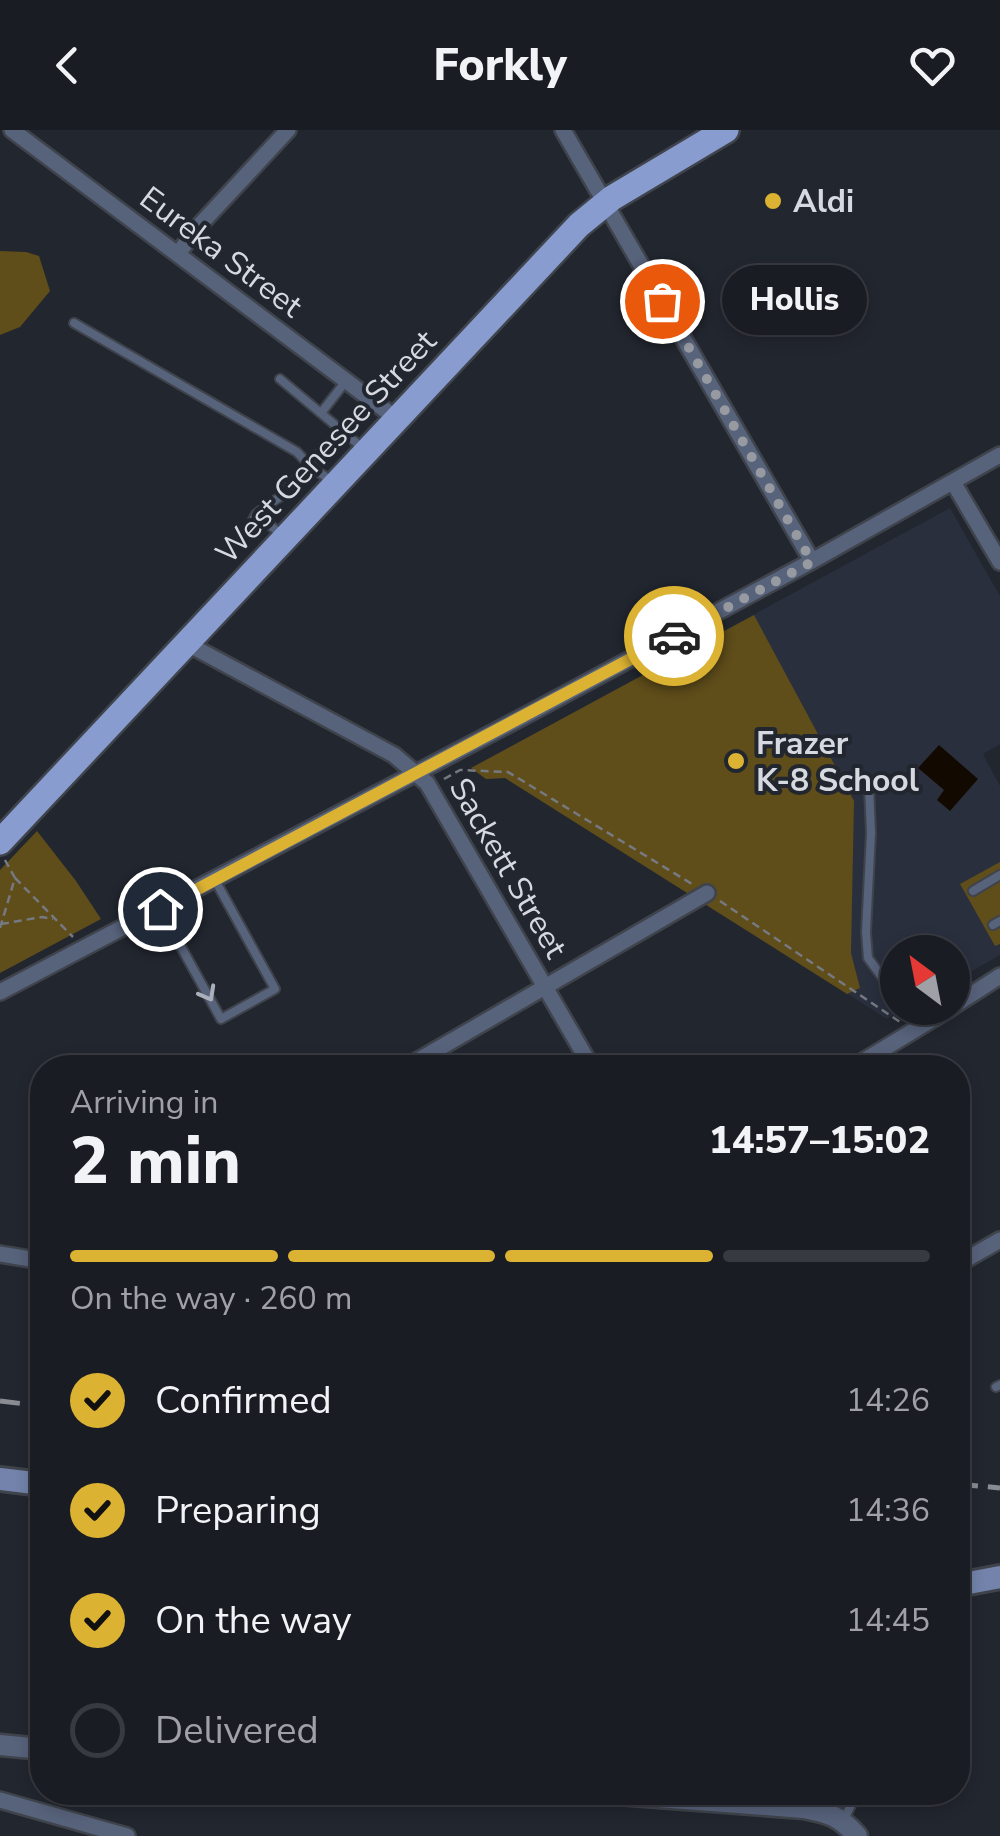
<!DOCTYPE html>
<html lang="en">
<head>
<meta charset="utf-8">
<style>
  body { margin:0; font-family:"Nunito Sans",sans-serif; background:#272930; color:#f1f3f6; height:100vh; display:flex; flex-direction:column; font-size:38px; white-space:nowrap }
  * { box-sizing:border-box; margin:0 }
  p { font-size:32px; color:#9fa1a6 }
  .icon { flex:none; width:55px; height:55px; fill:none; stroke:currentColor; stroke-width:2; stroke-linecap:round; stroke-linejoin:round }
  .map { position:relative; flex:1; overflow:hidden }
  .details { position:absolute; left:30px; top:925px; width:940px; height:750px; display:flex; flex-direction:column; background:#1a1c23; border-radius:40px; box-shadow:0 5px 15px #0003,0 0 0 2px #383a41 }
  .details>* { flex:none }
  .needle { width:65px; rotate:328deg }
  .controls { position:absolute; left:880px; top:805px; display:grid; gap:20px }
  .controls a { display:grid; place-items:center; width:90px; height:90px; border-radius:50%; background:#1a1c23; box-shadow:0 5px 15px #0003,0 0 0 2px #383a41; font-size:50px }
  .pin { position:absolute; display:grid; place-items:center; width:85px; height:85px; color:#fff; margin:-42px; border:5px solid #fff; border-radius:50%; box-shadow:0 2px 10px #0007 }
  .courier { position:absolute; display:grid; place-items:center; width:100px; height:100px; margin:-50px; border:8px solid #dcb233; border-radius:50%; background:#fff; color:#222; box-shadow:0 2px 12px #0007 }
  .bubble { position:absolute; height:70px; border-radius:35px; background:#1a1c23; box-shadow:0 5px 15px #0003,0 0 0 2px #383a41; font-size:32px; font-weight:800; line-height:70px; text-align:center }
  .head em { font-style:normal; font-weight:800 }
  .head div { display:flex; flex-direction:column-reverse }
  .head { display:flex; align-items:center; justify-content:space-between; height:170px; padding:0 40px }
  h1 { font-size:65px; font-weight:800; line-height:75px }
  .bar { display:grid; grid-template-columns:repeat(4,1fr); gap:15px 10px; align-content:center; height:120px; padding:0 40px }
  .bar i { height:12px; border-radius:8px; background:#383a41 }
  .bar .active { background:#dcb233 }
  .bar p { grid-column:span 4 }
  ol { padding:0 40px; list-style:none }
  li { display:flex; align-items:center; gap:30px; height:110px }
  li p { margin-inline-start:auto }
  li .icon { padding:10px; border-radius:50%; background:#dcb233; color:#111; stroke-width:4 }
  li:last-child { color:#9fa1a6 }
  li i { width:55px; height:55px; border:5px solid #383a41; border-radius:50% }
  header { display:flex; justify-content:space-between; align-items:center; height:130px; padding:0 40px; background:#1a1c23; font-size:45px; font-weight:800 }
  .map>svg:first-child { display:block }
</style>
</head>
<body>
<header><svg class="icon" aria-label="back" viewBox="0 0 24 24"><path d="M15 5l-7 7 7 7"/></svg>Forkly<svg class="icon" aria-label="heart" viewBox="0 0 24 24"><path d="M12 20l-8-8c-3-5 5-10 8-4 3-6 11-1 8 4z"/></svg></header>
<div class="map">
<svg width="1000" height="1706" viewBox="0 0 1000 1706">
  <rect width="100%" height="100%" fill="#22262f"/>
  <path fill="#292f3d" d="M 950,378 L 1000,466 L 1000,614 L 983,624 L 1000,656 L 1000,825 L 953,852 L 952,822 L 898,822 L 898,878 L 908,878 L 887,889 L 571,688 L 505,648 L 486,649 L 471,638 Z"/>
  <path fill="#5f4d1a" d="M 0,121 L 26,122 L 39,126 L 50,161 L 20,197 L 0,205 Z
    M 754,485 L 854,671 L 851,823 L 860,858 L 847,864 L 505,648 L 486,649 L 471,638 Z
    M 37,701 L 76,751 L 101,789 L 0,843 L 0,740 Z
    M 1000,732 L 1000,814 L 995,816 L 960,754 Z"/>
  <path fill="#120a00" d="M 939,615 L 978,649 L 950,681 L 937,670 L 944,660 L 918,638 Z"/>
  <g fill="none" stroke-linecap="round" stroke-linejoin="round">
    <g stroke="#3f434b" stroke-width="12">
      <path id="service" d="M 74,193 L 297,322 L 310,336 L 333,352
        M 280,249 L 365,320
        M 321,283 L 346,251
        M 282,405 L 256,384 L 281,366 L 341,300
        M 245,406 L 256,384
        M 869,657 L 871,703 L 866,802 L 868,828 L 885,851 L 898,862
        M 973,761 L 1000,745
        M 160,779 L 221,889 L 275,859 L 215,750
        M 993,795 L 1000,791
        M 917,878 L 932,890
        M 996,1257 L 1000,1255
        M 844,1690 L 857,1662"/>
    </g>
    <g stroke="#3f434b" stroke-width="20">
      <path id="minor" d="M 12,0 L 397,289
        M 563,0 L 812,431
        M 178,124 L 197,98 L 288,0
        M 953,352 L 1000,432
        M 186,513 L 394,625 L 427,653 L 592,938
        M 0,862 L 530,583 L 812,431 L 1000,325
        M 952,877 L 1000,846
        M 405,938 L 707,763
        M 852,938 L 951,878
        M 0,1124 L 42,1131
        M 958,1134 L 1000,1110
        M 0,1670 L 127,1706"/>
    </g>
    <g stroke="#3f434b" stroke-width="25">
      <path id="tertiary" d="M 0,1615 L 42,1619
        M 591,1662 L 804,1678 C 829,1683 840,1686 857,1706"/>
    </g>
    <g stroke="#3f434b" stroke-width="28">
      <path id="secondary" d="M 0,1349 L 42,1354
        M 958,1455 L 1000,1447"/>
    </g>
    <g stroke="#3f434b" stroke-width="30">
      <path id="primary" d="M 0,712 L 579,95 L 612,68 L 726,0"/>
    </g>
    <path stroke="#767981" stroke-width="2.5" stroke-dasharray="8 5" stroke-linecap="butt" d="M 444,649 L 460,640 L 508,642 L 692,754
      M 15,748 L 73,807
      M 720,771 L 900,892
      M 1,794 L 42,787 L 53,789
      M 0,798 L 15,748 L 5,730"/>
    <use href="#service" stroke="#57627b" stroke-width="8"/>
    <use href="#minor" stroke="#57627b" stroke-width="15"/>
    <use href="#tertiary" stroke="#57627b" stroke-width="20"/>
    <use href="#secondary" stroke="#7383ab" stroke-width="22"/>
    <use href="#primary" stroke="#889cd0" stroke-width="25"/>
    <path stroke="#898c93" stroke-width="5" stroke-dasharray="20 10" stroke-linecap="butt" d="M 0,1271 L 42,1276
      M 958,1354 L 1000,1358"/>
  </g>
  <defs><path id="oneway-chevron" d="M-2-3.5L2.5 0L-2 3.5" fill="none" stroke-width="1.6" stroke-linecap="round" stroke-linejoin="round" transform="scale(2.5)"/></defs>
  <use stroke="#aaafbc" href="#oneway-chevron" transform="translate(208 864) rotate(61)"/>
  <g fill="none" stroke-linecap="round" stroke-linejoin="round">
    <path stroke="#979aa1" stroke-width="10" stroke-dasharray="0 18" d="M 662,171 L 812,432 L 674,506"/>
    <path stroke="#dcb233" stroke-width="12" d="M 160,779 L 674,506"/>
  </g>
  <g fill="#dcb233" stroke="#22262f" stroke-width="4">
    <circle cx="773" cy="71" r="10"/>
    <circle cx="736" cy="631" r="10"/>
  </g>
  <g text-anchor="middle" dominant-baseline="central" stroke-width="8" stroke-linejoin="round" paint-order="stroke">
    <g font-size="32" font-weight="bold" fill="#d6d9df" stroke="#22262f" text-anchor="start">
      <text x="793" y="71">Aldi</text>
      <text x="756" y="613">Frazer<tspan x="756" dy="37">K-8 School</tspan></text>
    </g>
    <g font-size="32" fill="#d6d9df" stroke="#22262f">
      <text transform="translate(221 122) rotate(37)">Eureka Street</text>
      <text transform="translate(326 317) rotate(-47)">West Genesee Street</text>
      <text transform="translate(508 738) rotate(60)">Sackett Street</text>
    </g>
  </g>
</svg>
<div class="controls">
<a><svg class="needle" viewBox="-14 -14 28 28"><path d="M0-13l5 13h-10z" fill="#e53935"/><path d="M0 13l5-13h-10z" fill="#9fa1a6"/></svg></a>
</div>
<div class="pin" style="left:662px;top:171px;background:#ea580c"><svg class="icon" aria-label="bag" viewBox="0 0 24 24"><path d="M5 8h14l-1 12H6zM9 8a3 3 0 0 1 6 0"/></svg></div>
<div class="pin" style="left:160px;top:779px;background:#1f2937"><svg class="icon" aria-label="home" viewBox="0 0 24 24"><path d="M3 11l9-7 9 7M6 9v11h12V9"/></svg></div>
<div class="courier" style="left:674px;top:506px"><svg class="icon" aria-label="car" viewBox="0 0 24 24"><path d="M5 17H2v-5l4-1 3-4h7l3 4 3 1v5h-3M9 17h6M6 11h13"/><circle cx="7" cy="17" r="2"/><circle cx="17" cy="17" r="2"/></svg></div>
<div class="bubble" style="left:722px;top:135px;width:145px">Hollis</div>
<section class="details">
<div class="head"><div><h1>2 min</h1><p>Arriving in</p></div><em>14:57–15:02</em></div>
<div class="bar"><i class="active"></i><i class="active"></i><i class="active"></i><i></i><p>On the way · 260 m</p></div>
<ol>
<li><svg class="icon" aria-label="check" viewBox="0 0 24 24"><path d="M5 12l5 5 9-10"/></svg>Confirmed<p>14:26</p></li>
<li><svg class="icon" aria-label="check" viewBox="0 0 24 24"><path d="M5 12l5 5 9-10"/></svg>Preparing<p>14:36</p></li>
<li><svg class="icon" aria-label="check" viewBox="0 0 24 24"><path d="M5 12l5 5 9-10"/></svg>On the way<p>14:45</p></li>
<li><i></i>Delivered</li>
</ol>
</section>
</div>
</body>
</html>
